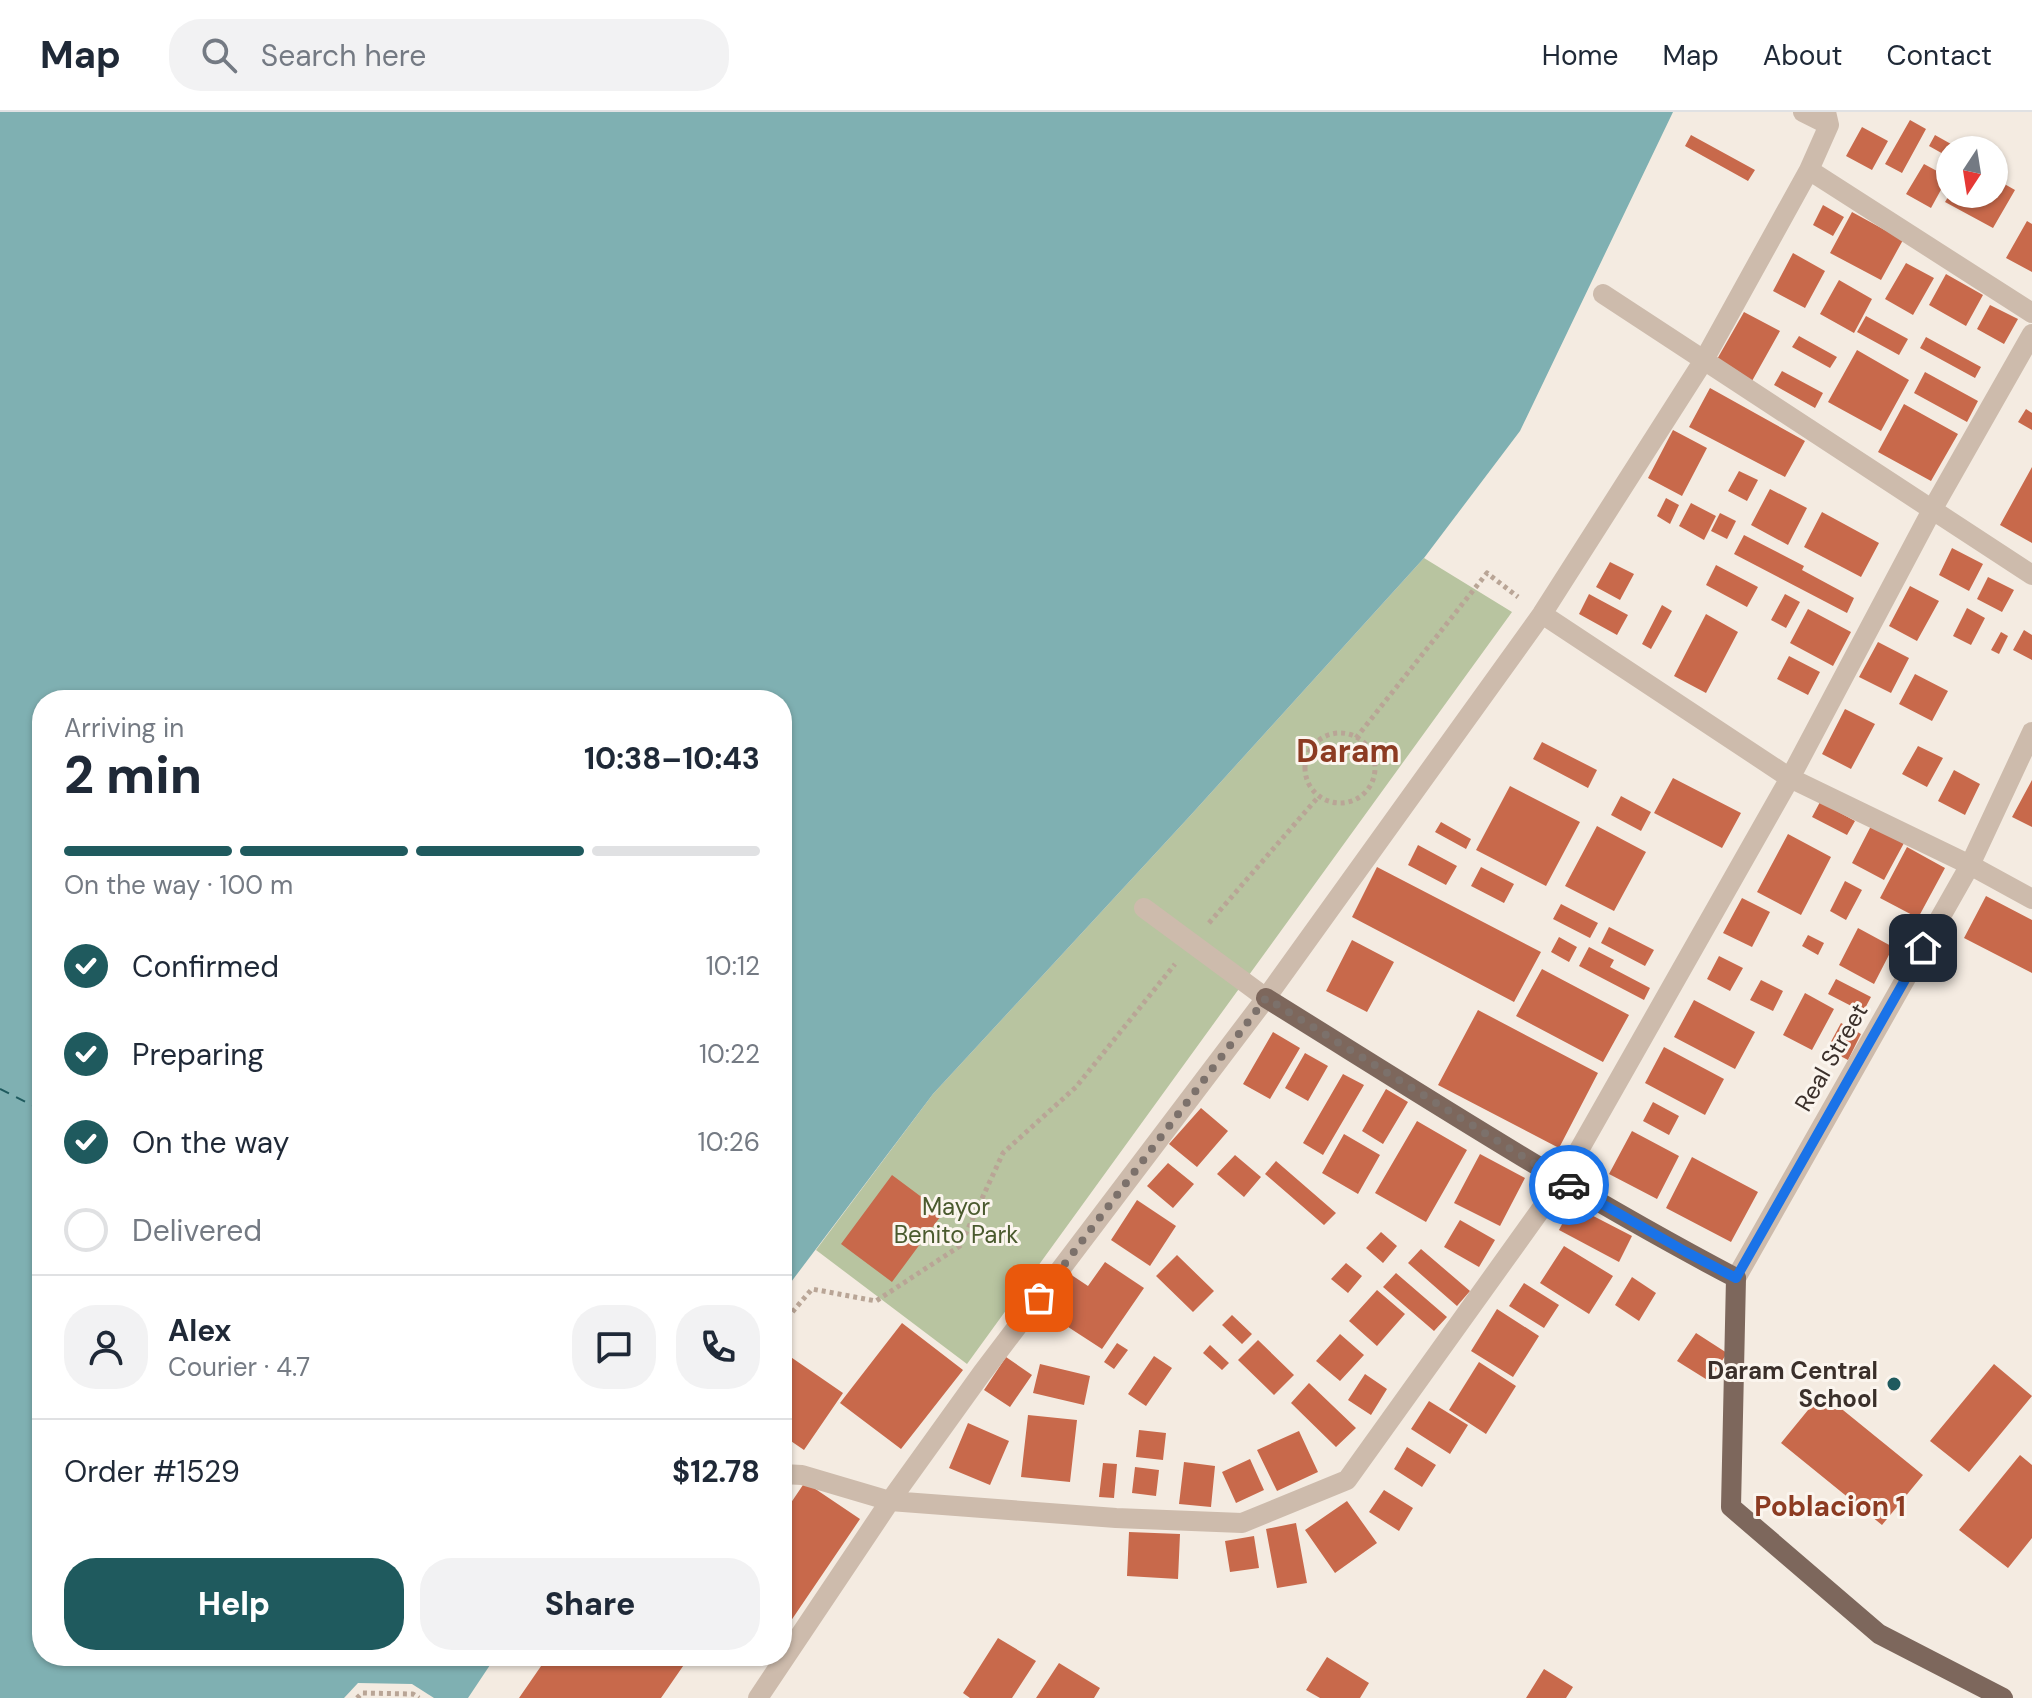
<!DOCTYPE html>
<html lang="en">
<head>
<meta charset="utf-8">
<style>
  body { margin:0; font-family:"DM Sans",sans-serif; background:#f2f2f3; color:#1f2937; height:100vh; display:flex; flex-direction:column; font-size:30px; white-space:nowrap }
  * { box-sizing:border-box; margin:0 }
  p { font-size:26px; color:#747a83 }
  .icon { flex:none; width:44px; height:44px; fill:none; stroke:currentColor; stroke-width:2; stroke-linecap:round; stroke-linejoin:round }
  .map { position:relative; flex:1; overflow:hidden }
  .details { position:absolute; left:32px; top:578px; width:760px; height:976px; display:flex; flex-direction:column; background:#fff; border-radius:32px; box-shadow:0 2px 6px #0004 }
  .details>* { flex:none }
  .needle { width:52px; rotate:192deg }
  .fabs { position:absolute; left:1936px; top:24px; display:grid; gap:16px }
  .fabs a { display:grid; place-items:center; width:72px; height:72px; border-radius:50%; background:#fff; box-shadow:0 2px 6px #0004; font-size:40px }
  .pin { position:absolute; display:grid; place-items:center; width:68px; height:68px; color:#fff; margin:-34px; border-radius:16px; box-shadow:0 4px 12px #0006 }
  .courier { position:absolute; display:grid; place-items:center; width:80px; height:80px; margin:-40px; border:6px solid #1a73e8; border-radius:50%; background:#fff; color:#222; box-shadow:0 2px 10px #0007 }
  .summary em { font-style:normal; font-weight:800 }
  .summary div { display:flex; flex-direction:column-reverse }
  .summary { display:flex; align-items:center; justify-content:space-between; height:136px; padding:0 32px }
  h1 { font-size:52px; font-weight:800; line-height:60px }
  .bar { display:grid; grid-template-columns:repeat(4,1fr); gap:12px 8px; align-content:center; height:96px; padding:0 32px }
  .bar i { height:10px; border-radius:6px; background:#e0e1e3 }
  .bar .selected { background:#1f5a5e }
  .bar p { grid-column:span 4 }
  .line { display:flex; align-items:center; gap:20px; padding:0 32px; border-top:2px solid #e0e1e3 }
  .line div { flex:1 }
  .round { display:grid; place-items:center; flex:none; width:84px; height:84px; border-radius:32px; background:#f2f2f3 }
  ol { padding:0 32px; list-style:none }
  li { display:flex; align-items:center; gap:24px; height:88px }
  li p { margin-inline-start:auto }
  li .icon { padding:8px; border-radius:50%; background:#1f5a5e; color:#fff; stroke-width:4 }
  li:last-child { color:#747a83 }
  li i { width:44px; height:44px; border:4px solid #e0e1e3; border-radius:50% }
  .cta { display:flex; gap:16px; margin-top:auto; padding:16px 32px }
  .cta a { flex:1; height:92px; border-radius:32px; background:#1f5a5e; color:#fff; font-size:32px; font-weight:800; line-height:92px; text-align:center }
  .cta a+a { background:#f2f2f3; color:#1f2937 }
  header { display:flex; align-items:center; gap:48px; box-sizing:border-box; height:112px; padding:0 40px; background:#fff; border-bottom:2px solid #e0e1e3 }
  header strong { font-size:38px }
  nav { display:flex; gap:44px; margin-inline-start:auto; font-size:28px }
  .search { width:560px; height:72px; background:#f2f2f3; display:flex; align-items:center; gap:20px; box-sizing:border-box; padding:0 28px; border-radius:32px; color:#747a83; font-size:30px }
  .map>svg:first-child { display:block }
</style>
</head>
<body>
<header>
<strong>Map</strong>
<div class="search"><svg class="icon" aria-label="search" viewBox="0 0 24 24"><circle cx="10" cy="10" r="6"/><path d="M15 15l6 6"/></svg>Search here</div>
<nav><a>Home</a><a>Map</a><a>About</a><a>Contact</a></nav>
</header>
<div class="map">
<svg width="2032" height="1586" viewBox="0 0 2032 1586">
  <rect width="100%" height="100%" fill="#f4ebe1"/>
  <path fill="#b8c4a0" d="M 1424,446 L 1512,500 L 967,1252 L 816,1138 L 933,982 L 1189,705 Z"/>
  <path fill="#7fb0b2" d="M 0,0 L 1673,0 L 1520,319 L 1424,446 L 1189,705 L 933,982 L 782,1182 L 782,588 L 42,588 L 42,1544 L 496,1544 L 468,1586 L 0,1586 Z"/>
  <path fill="#f4ebe1" d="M 358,1571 L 412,1572 L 434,1586 L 344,1586 Z"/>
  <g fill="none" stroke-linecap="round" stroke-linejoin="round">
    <path stroke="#1f5a5e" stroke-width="2" stroke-dasharray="10 8" stroke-linecap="butt" d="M 0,977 L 42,998"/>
  </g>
  <path fill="#c8694b" d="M 1910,8 L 1926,17 L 1902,61 L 1885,52 Z
    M 1862,15 L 1888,29 L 1872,58 L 1846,44 Z
    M 1691,23 L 1755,58 L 1748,69 L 1685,34 Z
    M 1935,23 L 1951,32 L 1945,43 L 1929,34 Z
    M 1924,52 L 1948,65 L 1931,96 L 1906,82 Z
    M 1994,66 L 2015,78 L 1993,116 L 1945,90 L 1950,82 L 1994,82 Z
    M 1823,93 L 1844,105 L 1833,124 L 1813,113 Z
    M 1852,100 L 1903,128 L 1881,168 L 1830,141 Z
    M 2027,109 L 2032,112 L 2032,160 L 2006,146 Z
    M 1793,141 L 1825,159 L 1805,196 L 1773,179 Z
    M 1906,151 L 1934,166 L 1913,203 L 1885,187 Z
    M 1946,162 L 1983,183 L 1966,214 L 1929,193 Z
    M 1839,168 L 1872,187 L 1854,221 L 1820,202 Z
    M 1990,193 L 2018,207 L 2004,232 L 1977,217 Z
    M 1744,200 L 1780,219 L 1752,269 L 1716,249 Z
    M 1866,204 L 1908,227 L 1899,243 L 1857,220 Z
    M 1799,224 L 1837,245 L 1830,256 L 1792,235 Z
    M 1926,225 L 1981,255 L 1975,266 L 1920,236 Z
    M 1857,238 L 1909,268 L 1881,319 L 1828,290 Z
    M 1782,259 L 1823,281 L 1815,296 L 1774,273 Z
    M 1925,260 L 1978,289 L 1967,310 L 1914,281 Z
    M 1710,276 L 1805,329 L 1785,365 L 1689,315 Z
    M 1904,292 L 1958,322 L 1931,369 L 1878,340 Z
    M 2026,297 L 2032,301 L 2032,318 L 2018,310 Z
    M 1673,318 L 1707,336 L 1682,384 L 1648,366 Z
    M 2032,355 L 2032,431 L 2000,413 Z
    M 1739,359 L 1758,368 L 1747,389 L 1728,379 Z
    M 1770,377 L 1807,396 L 1788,433 L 1751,413 Z
    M 1666,386 L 1679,393 L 1670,412 L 1657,404 Z
    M 1691,391 L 1716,404 L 1704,428 L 1679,414 Z
    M 1822,400 L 1879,431 L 1861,465 L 1804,435 Z
    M 1720,401 L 1736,409 L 1727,427 L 1711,419 Z
    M 1744,423 L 1804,454 L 1802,458 L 1854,486 L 1847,501 L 1734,442 Z
    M 1952,436 L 1983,452 L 1969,479 L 1939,463 Z
    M 1610,450 L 1634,462 L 1620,488 L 1596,475 Z
    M 1716,453 L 1758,475 L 1747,495 L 1706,473 Z
    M 1988,465 L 2014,478 L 2002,500 L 1977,487 Z
    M 1910,474 L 1939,489 L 1917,529 L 1889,514 Z
    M 1589,482 L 1628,503 L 1617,523 L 1579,502 Z
    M 1785,482 L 1800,490 L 1786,516 L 1771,508 Z
    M 1662,493 L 1672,499 L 1651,537 L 1642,532 Z
    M 1967,496 L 1985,506 L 1971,533 L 1953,524 Z
    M 1808,497 L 1851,520 L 1833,554 L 1790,531 Z
    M 1706,502 L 1738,520 L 1706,581 L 1674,564 Z
    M 2024,518 L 2032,523 L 2032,548 L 2013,538 Z
    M 2001,520 L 2008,524 L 1999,542 L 1991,538 Z
    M 1878,530 L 1909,546 L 1891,581 L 1859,565 Z
    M 1789,544 L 1820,560 L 1808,583 L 1777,567 Z
    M 1915,562 L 1948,579 L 1932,609 L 1899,592 Z
    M 1845,597 L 1875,612 L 1851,657 L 1822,642 Z
    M 1542,630 L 1597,658 L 1588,676 L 1533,647 Z
    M 1918,634 L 1943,646 L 1927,675 L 1902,662 Z
    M 1954,658 L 1980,672 L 1965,703 L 1938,689 Z
    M 1673,666 L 1741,701 L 1722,736 L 1654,701 Z
    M 2032,668 L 2032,715 L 2012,705 Z
    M 1510,674 L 1580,710 L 1546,774 L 1476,738 Z
    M 1621,684 L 1651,700 L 1641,719 L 1611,703 Z
    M 1820,690 L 1855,709 L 1847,723 L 1812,705 Z
    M 1441,710 L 1471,727 L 1466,737 L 1435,720 Z
    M 1597,714 L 1646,740 L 1614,799 L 1565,774 Z
    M 1871,714 L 1904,731 L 1884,768 L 1852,751 Z
    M 1788,722 L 1831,745 L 1801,803 L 1757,780 Z
    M 1418,733 L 1457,754 L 1446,773 L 1408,753 Z
    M 1907,735 L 1945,756 L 1918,806 L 1880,786 Z
    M 1377,755 L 1541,840 L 1514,890 L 1352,805 Z
    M 1481,755 L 1514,772 L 1504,791 L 1471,774 Z
    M 1845,769 L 1862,778 L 1846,808 L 1830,799 Z
    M 1986,784 L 2032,808 L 2032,861 L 1964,826 Z
    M 1742,786 L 1770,800 L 1752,835 L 1723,821 Z
    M 1561,792 L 1598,811 L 1590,826 L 1553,807 Z
    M 1609,815 L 1654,838 L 1645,854 L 1601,831 Z
    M 1858,816 L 1893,835 L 1874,872 L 1839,853 Z
    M 1808,823 L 1824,831 L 1818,843 L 1802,834 Z
    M 1559,825 L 1577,835 L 1569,850 L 1551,840 Z
    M 1352,828 L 1394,850 L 1367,900 L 1326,879 Z
    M 1589,835 L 1614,848 L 1610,855 L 1650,876 L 1644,888 L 1579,854 Z
    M 1719,844 L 1743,856 L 1730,879 L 1707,867 Z
    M 1542,857 L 1629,903 L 1603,950 L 1516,904 Z
    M 1836,867 L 1871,885 L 1863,900 L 1828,882 Z
    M 1761,868 L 1783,879 L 1773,899 L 1750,888 Z
    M 1805,881 L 1834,897 L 1812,938 L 1783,923 Z
    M 1694,888 L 1755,920 L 1735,957 L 1674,925 Z
    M 1478,898 L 1598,961 L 1559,1036 L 1438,973 Z
    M 1841,911 L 1861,922 L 1848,948 L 1827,937 Z
    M 1273,920 L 1300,936 L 1270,987 L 1243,972 Z
    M 1664,935 L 1724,967 L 1705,1003 L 1645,971 Z
    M 1305,941 L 1328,954 L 1308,989 L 1285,976 Z
    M 1343,962 L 1364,973 L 1323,1043 L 1303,1031 Z
    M 1386,977 L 1408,990 L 1383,1032 L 1362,1019 Z
    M 1653,990 L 1679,1004 L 1669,1023 L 1643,1009 Z
    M 1201,996 L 1228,1019 L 1197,1055 L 1169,1032 Z
    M 1417,1009 L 1467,1038 L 1426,1110 L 1375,1081 Z
    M 1632,1019 L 1679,1044 L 1657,1087 L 1609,1062 Z
    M 1344,1022 L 1380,1043 L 1358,1082 L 1322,1061 Z
    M 1480,1042 L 1525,1066 L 1500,1114 L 1454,1091 Z
    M 1235,1043 L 1261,1065 L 1244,1085 L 1217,1062 Z
    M 1692,1045 L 1758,1080 L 1731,1130 L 1666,1096 Z
    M 1276,1049 L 1336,1101 L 1324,1113 L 1265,1062 Z
    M 1168,1051 L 1194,1072 L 1173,1096 L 1147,1074 Z
    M 892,1063 L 943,1101 L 892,1170 L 841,1132 Z
    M 1137,1088 L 1176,1114 L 1150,1154 L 1111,1128 Z
    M 1572,1093 L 1632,1124 L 1619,1150 L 1559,1118 Z
    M 1460,1108 L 1495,1128 L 1479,1155 L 1444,1135 Z
    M 1381,1120 L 1397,1134 L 1383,1151 L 1366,1136 Z
    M 1564,1134 L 1613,1164 L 1589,1202 L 1540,1171 Z
    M 1421,1137 L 1470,1179 L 1457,1194 L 1408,1151 Z
    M 1177,1143 L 1214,1179 L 1193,1200 L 1156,1164 Z
    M 1105,1150 L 1144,1176 L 1102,1237 L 1045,1200 L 1070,1162 L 1088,1174 Z
    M 1346,1151 L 1362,1164 L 1348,1181 L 1331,1167 Z
    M 1396,1161 L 1447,1205 L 1434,1219 L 1383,1175 Z
    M 1632,1165 L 1656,1181 L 1639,1209 L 1615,1193 Z
    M 1524,1171 L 1559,1193 L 1544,1216 L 1509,1194 Z
    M 1377,1178 L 1405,1202 L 1377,1234 L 1349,1209 Z
    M 1497,1197 L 1539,1224 L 1513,1265 L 1471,1239 Z
    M 1232,1203 L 1252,1222 L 1242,1232 L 1222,1213 Z
    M 902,1211 L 963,1258 L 901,1337 L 840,1291 Z
    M 1696,1221 L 1727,1241 L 1709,1269 L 1677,1249 Z
    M 1340,1222 L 1364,1243 L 1340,1269 L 1316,1249 Z
    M 1258,1228 L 1294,1263 L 1274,1283 L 1238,1248 Z
    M 1117,1231 L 1128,1238 L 1114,1257 L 1104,1250 Z
    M 1210,1233 L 1229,1251 L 1222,1258 L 1203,1241 Z
    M 782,1239 L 843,1281 L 804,1338 L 782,1323 Z
    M 1154,1244 L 1172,1256 L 1146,1294 L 1128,1282 Z
    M 1006,1245 L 1032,1263 L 1010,1295 L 984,1278 Z
    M 1479,1250 L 1516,1274 L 1486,1322 L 1449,1298 Z
    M 1040,1252 L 1090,1264 L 1084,1293 L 1033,1281 Z
    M 1994,1252 L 2032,1284 L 1969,1360 L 1930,1329 Z
    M 1365,1262 L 1387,1277 L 1371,1303 L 1348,1288 Z
    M 1309,1271 L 1356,1316 L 1336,1335 L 1291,1291 Z
    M 1822,1281 L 1923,1363 L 1882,1413 L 1781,1331 Z
    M 1429,1289 L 1468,1313 L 1450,1342 L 1411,1317 Z
    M 1028,1303 L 1077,1308 L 1070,1370 L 1021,1365 Z
    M 968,1311 L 1009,1329 L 990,1373 L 949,1356 Z
    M 1139,1318 L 1166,1321 L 1163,1348 L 1136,1345 Z
    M 1299,1319 L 1318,1360 L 1277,1379 L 1257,1338 Z
    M 1407,1335 L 1436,1353 L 1422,1375 L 1394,1357 Z
    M 2020,1343 L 2032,1353 L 2032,1426 L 2008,1456 L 1959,1418 Z
    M 1250,1347 L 1264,1378 L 1236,1391 L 1222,1360 Z
    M 1184,1350 L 1215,1354 L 1211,1395 L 1179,1392 Z
    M 1103,1351 L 1117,1352 L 1114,1386 L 1099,1385 Z
    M 1135,1355 L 1159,1358 L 1156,1384 L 1132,1381 Z
    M 805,1370 L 860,1407 L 782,1522 L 782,1404 Z
    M 1384,1378 L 1413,1396 L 1399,1419 L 1369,1400 Z
    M 1347,1389 L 1377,1431 L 1335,1461 L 1305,1418 Z
    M 1296,1411 L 1307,1471 L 1277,1476 L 1266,1417 Z
    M 1129,1420 L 1180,1422 L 1178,1467 L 1127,1464 Z
    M 1254,1424 L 1259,1456 L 1230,1460 L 1225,1429 Z
    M 998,1526 L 1036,1549 L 1012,1586 L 970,1586 L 963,1581 Z
    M 548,1544 L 690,1544 L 661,1586 L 519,1586 Z
    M 748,1544 L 767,1544 L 761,1553 Z
    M 1327,1545 L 1369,1571 L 1360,1586 L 1320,1586 L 1306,1578 Z
    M 1059,1551 L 1100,1576 L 1094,1586 L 1036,1586 Z
    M 1544,1557 L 1573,1575 L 1566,1586 L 1526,1586 Z"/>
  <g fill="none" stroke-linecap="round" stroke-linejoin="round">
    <path stroke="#b9a596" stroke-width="5" stroke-dasharray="4 4" stroke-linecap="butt" d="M1305 656a35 35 0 1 1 70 0a35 35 0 1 1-70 0Z
      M 1356,626 L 1487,461 L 1518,485
      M 1209,811 L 1319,684
      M 782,1212 L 812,1177 L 876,1189 L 960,1134 L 1003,1041 L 1076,975 L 1175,852
      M 357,1586 L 362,1581 L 413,1582 L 419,1586"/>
    <path stroke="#cdbbac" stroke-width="20" d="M 1803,0 L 1829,13
      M 1809,58 L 2032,201
      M 1603,182 L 2032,463
      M 1542,502 L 1790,666 L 1970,753 L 2032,787
      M 1144,796 L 1266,886
      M 1736,1166 L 1970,753 L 2032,620
      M 782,1362 L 802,1363 L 890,1389 L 1116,1406 L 1242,1411 L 1347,1368 L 1562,1068 L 1790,666 L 1932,398 L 2032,222
      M 758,1586 L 890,1389 L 982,1261 L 1266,886 L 1542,502 L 1704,248 L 1809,58 L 1829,13 L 1826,0"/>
    <path stroke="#7d675c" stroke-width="20" d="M 1266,886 C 1421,982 1574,1081 1736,1166 L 1731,1395 L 1879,1522 L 2003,1586"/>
  </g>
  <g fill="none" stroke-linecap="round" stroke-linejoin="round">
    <path stroke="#7c716b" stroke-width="8" stroke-dasharray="0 14.4" d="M 1039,1186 L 1266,886 L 1569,1073"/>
    <path stroke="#1a73e8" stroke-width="10" d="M 1569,1073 L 1686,1140 L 1736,1166 L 1923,836"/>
  </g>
  <circle fill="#1f5a5e" stroke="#fbf5ee" stroke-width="3" cx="1894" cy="1272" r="8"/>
  <g text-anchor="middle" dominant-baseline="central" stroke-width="6" stroke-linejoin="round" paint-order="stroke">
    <g font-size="24" fill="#3b302b" stroke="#fbf5ee">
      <text transform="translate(1831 945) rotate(-60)">Real Street</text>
    </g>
    <g font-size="24" fill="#4a5a2e" stroke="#fbf5ee">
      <text x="956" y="1094">Mayor<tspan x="956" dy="28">Benito Park</tspan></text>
    </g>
    <g font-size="24" font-weight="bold" fill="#3b302b" stroke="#fbf5ee" text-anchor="end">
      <text x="1878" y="1258">Daram Central<tspan x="1878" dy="28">School</tspan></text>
    </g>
    <g font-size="28" font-weight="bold" fill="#8c3b22" stroke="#fbf5ee">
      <text x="1830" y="1394">Poblacion 1</text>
    </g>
    <g font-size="32" font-weight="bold" fill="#8c3b22" stroke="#fbf5ee">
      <text x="1348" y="639">Daram</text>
    </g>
  </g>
</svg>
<div class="fabs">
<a><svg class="needle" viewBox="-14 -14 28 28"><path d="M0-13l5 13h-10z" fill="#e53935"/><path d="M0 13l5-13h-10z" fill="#747a83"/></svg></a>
</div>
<div class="pin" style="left:1039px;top:1186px;background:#ea580c"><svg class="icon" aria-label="bag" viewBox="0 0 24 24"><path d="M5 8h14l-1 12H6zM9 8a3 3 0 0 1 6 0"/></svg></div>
<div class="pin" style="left:1923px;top:836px;background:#1f2937"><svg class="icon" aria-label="home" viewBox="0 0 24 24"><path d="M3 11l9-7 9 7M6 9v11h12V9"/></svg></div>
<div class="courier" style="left:1569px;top:1073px"><svg class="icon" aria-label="car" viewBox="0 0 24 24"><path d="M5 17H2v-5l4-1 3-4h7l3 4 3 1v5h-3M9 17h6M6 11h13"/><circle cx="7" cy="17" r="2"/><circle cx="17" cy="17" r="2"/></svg></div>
<section class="details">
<div class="summary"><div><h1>2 min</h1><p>Arriving in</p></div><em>10:38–10:43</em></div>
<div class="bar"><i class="selected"></i><i class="selected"></i><i class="selected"></i><i></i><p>On the way · 100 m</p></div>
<ol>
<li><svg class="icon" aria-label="check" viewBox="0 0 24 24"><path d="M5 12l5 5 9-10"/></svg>Confirmed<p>10:12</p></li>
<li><svg class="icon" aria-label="check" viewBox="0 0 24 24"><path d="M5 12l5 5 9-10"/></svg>Preparing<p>10:22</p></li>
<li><svg class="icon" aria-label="check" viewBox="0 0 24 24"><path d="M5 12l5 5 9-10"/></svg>On the way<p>10:26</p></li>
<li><i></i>Delivered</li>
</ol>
<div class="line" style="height:144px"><a class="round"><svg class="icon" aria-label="person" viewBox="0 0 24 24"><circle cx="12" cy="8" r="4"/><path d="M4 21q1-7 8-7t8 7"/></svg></a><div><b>Alex</b><p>Courier · 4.7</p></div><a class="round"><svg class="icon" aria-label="chat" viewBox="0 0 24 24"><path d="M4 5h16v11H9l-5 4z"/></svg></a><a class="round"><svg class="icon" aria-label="phone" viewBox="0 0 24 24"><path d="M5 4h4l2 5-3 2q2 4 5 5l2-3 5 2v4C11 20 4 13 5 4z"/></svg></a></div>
<div class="line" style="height:104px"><div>Order #1529</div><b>$12.78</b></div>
<div class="cta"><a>Help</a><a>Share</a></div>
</section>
</div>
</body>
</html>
